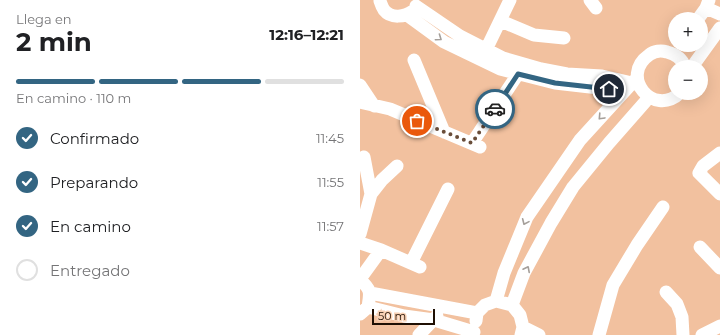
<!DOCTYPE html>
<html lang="es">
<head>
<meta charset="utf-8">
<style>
  body { margin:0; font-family:Montserrat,sans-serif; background:#f2f2f2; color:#202124; height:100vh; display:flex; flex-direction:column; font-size:15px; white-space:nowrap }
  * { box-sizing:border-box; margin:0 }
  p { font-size:13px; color:#757577 }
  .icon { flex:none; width:22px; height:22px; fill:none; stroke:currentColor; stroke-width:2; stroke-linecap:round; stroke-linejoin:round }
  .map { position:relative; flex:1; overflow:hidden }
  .sheet { display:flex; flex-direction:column; background:#fff; width:360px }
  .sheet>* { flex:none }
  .buttons { position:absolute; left:308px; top:12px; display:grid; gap:8px }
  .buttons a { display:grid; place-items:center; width:40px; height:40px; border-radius:50%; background:#fff; box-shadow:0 4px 16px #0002; font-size:20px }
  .scale { position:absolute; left:12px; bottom:10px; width:63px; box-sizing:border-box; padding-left:4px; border:2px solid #1f0f03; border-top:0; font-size:11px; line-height:14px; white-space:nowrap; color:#1f0f03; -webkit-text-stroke:3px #f8d1b5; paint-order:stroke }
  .pin { position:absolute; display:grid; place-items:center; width:34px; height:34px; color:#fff; margin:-17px; border:2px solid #fff; border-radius:50%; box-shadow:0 1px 4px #0007 }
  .courier { position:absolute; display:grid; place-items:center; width:40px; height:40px; margin:-20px; border:3px solid #336582; border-radius:50%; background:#fff; color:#222; box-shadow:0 1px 5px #0007 }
  .overview em { font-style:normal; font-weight:700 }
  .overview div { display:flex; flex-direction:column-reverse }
  .overview { display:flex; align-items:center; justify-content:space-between; height:68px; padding:0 16px }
  h1 { font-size:26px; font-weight:700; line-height:30px }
  .bar { display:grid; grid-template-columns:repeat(4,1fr); gap:6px 4px; align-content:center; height:48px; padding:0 16px }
  .bar i { height:5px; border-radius:3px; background:#e0e0e0 }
  .bar .on { background:#336582 }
  .bar p { grid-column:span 4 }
  ol { padding:0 16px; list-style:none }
  li { display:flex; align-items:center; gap:12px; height:44px }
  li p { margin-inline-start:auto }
  li .icon { padding:4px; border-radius:50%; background:#336582; color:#fff; stroke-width:4 }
  li:last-child { color:#757577 }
  li i { width:22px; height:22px; border:2px solid #e0e0e0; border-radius:50% }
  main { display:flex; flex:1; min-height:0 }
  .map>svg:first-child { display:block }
</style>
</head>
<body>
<main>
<section class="sheet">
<div class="overview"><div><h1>2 min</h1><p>Llega en</p></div><em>12:16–12:21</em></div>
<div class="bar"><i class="on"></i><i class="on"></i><i class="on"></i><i></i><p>En camino · 110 m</p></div>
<ol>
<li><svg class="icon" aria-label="check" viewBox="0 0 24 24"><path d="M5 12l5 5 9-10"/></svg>Confirmado<p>11:45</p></li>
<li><svg class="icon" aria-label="check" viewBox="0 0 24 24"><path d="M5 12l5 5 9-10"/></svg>Preparando<p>11:55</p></li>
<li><svg class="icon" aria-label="check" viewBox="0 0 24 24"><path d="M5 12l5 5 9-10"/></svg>En camino<p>11:57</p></li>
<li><i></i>Entregado</li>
</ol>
</section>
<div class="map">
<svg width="360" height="335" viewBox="0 0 360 335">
  <rect width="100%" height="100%" fill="#f2c19f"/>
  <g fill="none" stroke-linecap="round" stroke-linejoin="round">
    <path stroke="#fff" stroke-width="13" d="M 20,0 L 20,1 C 21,4 22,7 24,10 C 31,19 45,17 53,11
      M 230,0 L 236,8
      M 56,6 L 100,36 L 143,58 L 181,69 L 207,74 L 242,76 L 272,83
      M 346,8 L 360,14
      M 47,15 L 84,42 L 140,69 L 195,83 L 265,91
      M 338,19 L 346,8 L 349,0
      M 141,21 L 174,35 L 204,38
      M 123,56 L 150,0
      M 54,60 L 84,132
      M 332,67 L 360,28
      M 0,85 L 14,106
      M 320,93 C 293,118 259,76 289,55 C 294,51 301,50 307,52 C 315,54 322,58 325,67
      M 0,102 L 30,109 L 120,147
      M 112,143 L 162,68
      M 360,153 L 343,166 L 339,173 L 360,194
      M 4,157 L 11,194
      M 0,234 L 11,194 L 22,180 L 37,166
      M 0,243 L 21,250 L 60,267
      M 340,247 L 360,268
      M 51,263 L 88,189
      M 0,279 L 21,250
      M 0,280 C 12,290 10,293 8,307 L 0,314
      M 306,292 L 317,304 L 322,317 L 323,335
      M 10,293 L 117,313
      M 136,301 L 144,273 L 167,217 L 220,140 L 272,83 L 277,78
      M 152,305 L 164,273 L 191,223 L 213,187 L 249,143 L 285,102 L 289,97
      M 8,307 L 44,316 L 74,320 L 114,332
      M 116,321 L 117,313 L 125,305 L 136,301 L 152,305 L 160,315 L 163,327 L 161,335
      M 163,327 L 179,335
      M 59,335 L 77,316
      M 239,335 L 253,285 L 277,245 L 303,207
      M 342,335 L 360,326"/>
  </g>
  <defs><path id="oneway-chevron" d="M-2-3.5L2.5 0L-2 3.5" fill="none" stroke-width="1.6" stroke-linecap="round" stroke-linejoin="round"/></defs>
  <g stroke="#a59f9a">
    <use href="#oneway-chevron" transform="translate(79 38) rotate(35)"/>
    <use href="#oneway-chevron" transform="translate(241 117) rotate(133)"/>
    <use href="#oneway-chevron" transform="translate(165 222) rotate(114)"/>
    <use href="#oneway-chevron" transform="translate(167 269) rotate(-63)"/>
  </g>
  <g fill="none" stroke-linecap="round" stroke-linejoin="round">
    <path stroke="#694d3a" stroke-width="4" stroke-dasharray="0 7.2" d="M 57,121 L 112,143 L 135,109"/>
    <path stroke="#336582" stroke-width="5" d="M 135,109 L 158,74 L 195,83 L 249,89"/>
  </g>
</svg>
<div class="buttons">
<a>+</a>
<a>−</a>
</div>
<div class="scale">50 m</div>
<div class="pin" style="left:57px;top:121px;background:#ea580c"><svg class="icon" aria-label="bag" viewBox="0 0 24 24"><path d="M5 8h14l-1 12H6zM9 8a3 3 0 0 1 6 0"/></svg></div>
<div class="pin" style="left:249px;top:89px;background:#1f2937"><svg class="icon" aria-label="home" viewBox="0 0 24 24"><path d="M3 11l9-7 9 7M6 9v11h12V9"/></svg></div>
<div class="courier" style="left:135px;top:109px"><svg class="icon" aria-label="car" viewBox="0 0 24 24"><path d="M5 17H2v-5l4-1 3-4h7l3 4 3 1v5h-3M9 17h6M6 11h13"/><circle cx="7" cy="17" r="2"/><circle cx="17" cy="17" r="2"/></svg></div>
</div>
</main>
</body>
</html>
